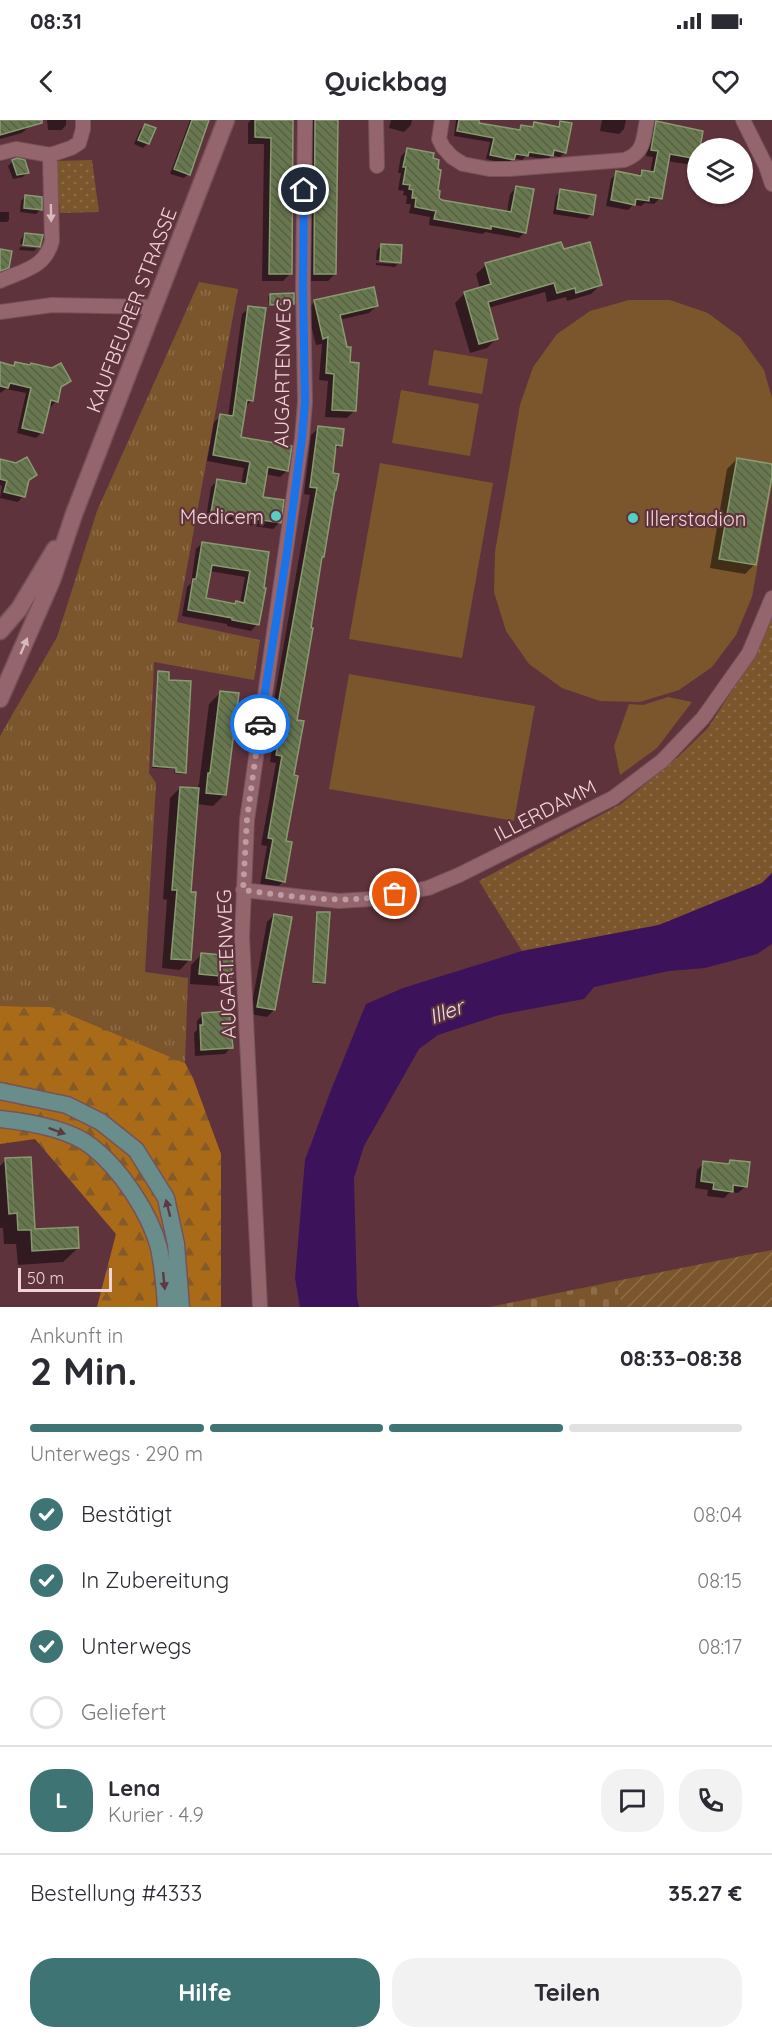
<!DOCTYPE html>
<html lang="de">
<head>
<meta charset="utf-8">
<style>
  body { margin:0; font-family:Quicksand,sans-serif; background:#f2f2f3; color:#2b2b33; height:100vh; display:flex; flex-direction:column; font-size:22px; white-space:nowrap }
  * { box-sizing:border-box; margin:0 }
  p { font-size:20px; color:#7c7c81 }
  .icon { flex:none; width:33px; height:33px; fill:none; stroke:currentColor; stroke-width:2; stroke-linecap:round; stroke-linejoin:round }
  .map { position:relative; height:1187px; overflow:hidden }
  .panel { display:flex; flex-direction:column; background:#fff; flex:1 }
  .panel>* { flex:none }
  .fabs { position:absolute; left:687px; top:18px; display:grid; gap:12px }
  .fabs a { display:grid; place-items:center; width:66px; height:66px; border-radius:50%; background:#fff; box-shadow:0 2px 4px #0004; font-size:30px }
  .scale { position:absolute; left:18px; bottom:15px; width:94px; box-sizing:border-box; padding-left:6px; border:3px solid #f0d4d9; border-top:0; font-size:16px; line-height:21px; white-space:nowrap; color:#f0d4d9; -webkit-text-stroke:4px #5f333c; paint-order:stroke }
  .pin { position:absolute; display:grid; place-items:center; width:51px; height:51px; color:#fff; margin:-26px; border:3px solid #fff; border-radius:50%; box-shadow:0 2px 6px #0007 }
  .courier { position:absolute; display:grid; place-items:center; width:60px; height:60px; margin:-30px; border:4px solid #1a73e8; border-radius:50%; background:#fff; color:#222; box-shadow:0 2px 8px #0007 }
  .headline em { font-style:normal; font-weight:700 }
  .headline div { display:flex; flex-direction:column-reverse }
  .headline { display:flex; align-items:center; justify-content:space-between; height:102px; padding:0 30px }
  h1 { font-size:39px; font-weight:700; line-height:45px }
  .bar { display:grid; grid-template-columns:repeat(4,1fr); gap:9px 6px; align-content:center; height:72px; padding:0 30px }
  .bar i { height:8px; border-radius:4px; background:#e1e1e2 }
  .bar .active { background:#3e7474 }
  .bar p { grid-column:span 4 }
  .line { display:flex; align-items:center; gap:15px; padding:0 30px; border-top:2px solid #e1e1e2 }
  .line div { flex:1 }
  .round { display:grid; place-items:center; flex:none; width:63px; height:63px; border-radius:24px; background:#f2f2f3 }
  ol { padding:0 30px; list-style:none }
  li { display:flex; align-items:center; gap:18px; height:66px }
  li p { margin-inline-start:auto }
  li .icon { padding:6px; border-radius:50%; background:#3e7474; color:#fff; stroke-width:4 }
  li:last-child { color:#7c7c81 }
  li i { width:33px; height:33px; border:3px solid #e1e1e2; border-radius:50% }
  .button { display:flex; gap:12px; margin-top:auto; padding:12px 30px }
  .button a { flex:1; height:69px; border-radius:24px; background:#3e7474; color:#fff; font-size:24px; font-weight:700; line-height:69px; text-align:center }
  .button a+a { background:#f2f2f3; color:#2b2b33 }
  .status { display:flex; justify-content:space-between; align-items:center; height:42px; padding:0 30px; background:#fff; direction:ltr }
  .status svg { height:16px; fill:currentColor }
  header { display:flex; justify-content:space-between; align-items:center; height:78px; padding:0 30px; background:#fff; font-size:27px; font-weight:700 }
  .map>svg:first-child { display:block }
</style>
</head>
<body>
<div class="status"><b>08:31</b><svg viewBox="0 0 49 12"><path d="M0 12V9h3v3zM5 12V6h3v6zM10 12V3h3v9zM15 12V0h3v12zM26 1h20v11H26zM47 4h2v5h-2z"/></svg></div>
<header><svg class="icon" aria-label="back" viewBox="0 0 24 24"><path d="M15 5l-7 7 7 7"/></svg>Quickbag<svg class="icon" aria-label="heart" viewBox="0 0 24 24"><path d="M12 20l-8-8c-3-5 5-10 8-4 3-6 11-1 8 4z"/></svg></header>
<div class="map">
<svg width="772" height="1187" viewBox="0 0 772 1187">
  <defs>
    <pattern id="grass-tufts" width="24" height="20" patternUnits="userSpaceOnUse" patternTransform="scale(1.5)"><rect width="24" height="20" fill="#7b562c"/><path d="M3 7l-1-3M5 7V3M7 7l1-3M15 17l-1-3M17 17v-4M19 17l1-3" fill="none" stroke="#8e6d4a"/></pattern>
    <pattern id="forest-firs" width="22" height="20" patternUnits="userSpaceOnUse" patternTransform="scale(1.5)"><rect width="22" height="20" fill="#aa6b18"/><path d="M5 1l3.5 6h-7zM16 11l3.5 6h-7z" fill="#835a28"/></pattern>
    <pattern id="cemetery-stones" width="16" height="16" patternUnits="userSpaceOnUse" patternTransform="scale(1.5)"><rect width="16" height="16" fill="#7b562c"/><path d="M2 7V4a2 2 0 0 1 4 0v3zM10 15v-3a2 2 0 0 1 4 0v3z" fill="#8e6d4a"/></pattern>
    <pattern id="park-dots" width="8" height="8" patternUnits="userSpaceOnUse" patternTransform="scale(1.5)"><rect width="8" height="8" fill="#7b562c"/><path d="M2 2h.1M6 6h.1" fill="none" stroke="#8e6d4a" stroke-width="1.8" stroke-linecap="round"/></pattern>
    <pattern id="garden-furrows" width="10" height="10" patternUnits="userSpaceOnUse" patternTransform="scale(1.5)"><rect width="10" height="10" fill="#7b562c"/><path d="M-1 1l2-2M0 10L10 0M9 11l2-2" fill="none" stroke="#8e6d4a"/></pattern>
    <pattern id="building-back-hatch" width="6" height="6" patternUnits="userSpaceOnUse" patternTransform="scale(1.5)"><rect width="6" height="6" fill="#67784f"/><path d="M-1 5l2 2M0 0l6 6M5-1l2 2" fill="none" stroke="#595f49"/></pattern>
  </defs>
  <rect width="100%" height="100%" fill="#5f333c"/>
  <path fill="url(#grass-tufts)" d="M 199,162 L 238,169 L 177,502 L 260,520 L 254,560 L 154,542 L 149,653 L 156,663 L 145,852 L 188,858 L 185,943 L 51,887 L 0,886 L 0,616 L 57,517 L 97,391 Z"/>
  <path fill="url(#forest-firs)" d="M 0,886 L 51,887 L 185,943 L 193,958 L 221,1034 L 221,1187 L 97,1187 L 116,1114 L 35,1019 L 0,1024 Z"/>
  <path fill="url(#cemetery-stones)" d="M 616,1161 L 622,1187 L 490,1187 Z"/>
  <path fill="url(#park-dots)" d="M 92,40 L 99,92 L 60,93 L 56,41 Z
    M 772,489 L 772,753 L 762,763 L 659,805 L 522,831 L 479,761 L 621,684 L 678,637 L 708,608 L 756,533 Z"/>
  <path fill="url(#garden-furrows)" d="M 772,1130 L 772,1187 L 622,1187 L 616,1161 Z"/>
  <path fill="#7b562c" d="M 629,180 L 670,180 L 708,193 L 740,217 L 764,250 L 772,278 L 772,364 L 752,477 L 736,515 L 712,547 L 679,570 L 640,582 L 600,581 L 562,568 L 529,544 L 506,511 L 494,472 L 495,432 L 520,285 L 533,247 L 557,214 L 590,191 Z
    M 434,230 L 488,239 L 482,274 L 428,265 Z
    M 401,270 L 479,284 L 470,336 L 392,323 Z
    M 380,343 L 493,363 L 462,538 L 349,519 Z
    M 349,554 L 535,586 L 514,701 L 329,669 Z
    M 668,577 L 692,582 L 657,628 L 620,655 L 614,626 L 629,584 L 643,585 Z"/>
  <path fill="#3c135a" d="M 772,753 L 772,824 L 757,834 L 705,848 L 669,851 L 594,867 L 584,879 L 499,895 L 438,915 L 419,929 L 364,1026 L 354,1058 L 357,1177 L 359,1187 L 300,1187 L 295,1158 L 305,1040 L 331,970 L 366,884 L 403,868 L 522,831 L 659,805 L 762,763 Z"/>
  <path fill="#0007" fill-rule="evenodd" d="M 0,0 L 28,0 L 30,6 L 22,13 L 0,19 Z
    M 47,0 L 66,0 L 66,5 L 62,10 L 48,10 Z
    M 190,0 L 208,0 L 188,54 L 184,58 L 170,54 Z
    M 251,0 L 291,0 L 290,154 L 283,161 L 262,161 L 264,24 L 248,24 L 248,3 Z
    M 309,0 L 336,0 L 335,154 L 328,161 L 307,161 Z
    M 391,0 L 412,0 L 411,5 L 404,12 L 389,8 Z
    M 456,0 L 478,0 L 477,4 L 517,11 L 522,6 L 531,8 L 535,4 L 555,8 L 560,3 L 565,32 L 560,37 L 552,35 L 547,40 L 526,36 L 522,40 L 513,38 L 508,44 L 486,39 L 490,22 L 454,16 Z
    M 602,0 L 626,0 L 624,9 L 619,14 L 600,11 Z
    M 657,3 L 700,22 L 712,24 L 712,28 L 698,28 L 698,46 L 667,41 L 660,78 L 654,84 L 645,83 L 641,86 L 633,85 L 628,90 L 606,86 L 611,59 L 617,53 L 637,57 L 642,51 L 650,53 L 653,37 L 646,36 L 651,9 Z
    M 145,5 L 148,23 L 143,28 L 134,24 L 140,10 Z
    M 407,30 L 437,79 L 441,81 L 507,92 L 510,74 L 516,68 L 525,112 L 519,118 L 485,112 L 483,114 L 429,105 L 430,97 L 409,93 L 411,84 L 406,84 L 407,76 L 403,75 L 404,71 L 398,70 L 401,53 L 398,53 L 401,36 Z
    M 13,41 L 27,52 L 23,57 L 13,59 L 8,46 Z
    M 561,71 L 591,95 L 587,99 L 553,94 L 556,76 Z
    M 26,76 L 41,89 L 36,94 L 20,92 L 21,81 Z
    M 0,92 L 9,92 L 9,100 L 7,102 L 0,102 Z
    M 25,114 L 38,127 L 37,128 L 37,126 L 20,124 L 21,119 Z
    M 382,125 L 399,142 L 395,147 L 376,145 L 376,143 L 397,144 L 397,141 L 376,140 L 377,130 Z
    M 20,127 L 37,128 L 34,131 L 19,130 Z
    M 563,131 L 600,165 L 591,174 L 567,181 L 566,177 L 547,182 L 545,172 L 488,188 L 497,218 L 487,228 L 470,233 L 455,183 L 465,173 L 480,169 L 476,154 L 486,145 Z
    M 270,175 L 293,183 L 291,185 L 269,186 L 268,177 Z
    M 315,182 L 377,186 L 369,193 L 339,200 L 349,243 L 354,291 L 347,298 L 325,297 L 328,261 L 319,260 L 322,224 L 316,225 L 307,189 Z
    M 249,188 L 252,280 L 245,287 L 239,318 L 287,351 L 280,357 L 265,354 L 262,378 L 279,403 L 273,409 L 206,398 L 211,367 L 217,361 L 241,365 L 244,348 L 207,341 L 214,302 L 221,296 L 228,297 L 242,194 Z
    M 15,243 L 52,249 L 69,261 L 59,269 L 56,281 L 51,287 L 48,286 L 42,312 L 36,318 L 17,313 L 26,273 L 6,269 L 0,273 L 0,244 L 12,247 Z
    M 319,308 L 341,325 L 334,331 L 320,438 L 295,601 L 293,656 L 285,722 L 284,761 L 276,768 L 260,765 L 267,726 L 261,725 L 276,643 L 270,642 L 276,604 L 270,603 L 310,375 L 304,374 L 311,315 Z
    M 737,339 L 772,345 L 755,444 L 745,454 L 710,448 L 727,349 Z
    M 0,340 L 17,344 L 35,355 L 27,362 L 23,376 L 18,382 L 0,378 L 2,366 L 0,365 Z
    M 202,423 L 267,433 L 257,504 L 251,511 L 227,506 L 227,504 L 182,496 L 187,467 L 191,463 L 196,429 ZM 209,451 L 245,457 L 240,483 L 236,483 L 234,485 L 204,480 Z
    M 159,553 L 185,652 L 183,654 L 174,653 L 175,649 L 152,648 L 157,555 Z
    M 221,572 L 225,674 L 213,686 L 197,684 L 190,773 L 189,840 L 180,850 L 162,848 L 167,780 L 163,779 L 170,678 L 180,668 L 196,670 L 199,664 L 209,584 Z
    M 318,793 L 324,862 L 322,864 L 312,863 L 316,795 Z
    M 274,795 L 274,890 L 267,897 L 250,894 L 267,802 Z
    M 201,835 L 230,856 L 220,866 L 190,864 L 191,845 Z
    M 203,894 L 231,927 L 225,934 L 195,936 L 194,913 L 197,910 L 197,901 Z
    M 6,1040 L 33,1111 L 78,1128 L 63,1142 L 18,1145 L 16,1124 L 4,1124 L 3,1108 L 0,1108 L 0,1046 Z
    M 730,1041 L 746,1066 L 738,1073 L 730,1072 L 724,1078 L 707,1076 L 708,1070 L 695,1068 L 697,1050 L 704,1043 L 726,1045 Z"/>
  <path fill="url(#building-back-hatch)" stroke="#889a70" stroke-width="1.5" fill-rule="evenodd" d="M 0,0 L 42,0 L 42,3 L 0,15 Z
    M 192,0 L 209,0 L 190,55 L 174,49 Z
    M 255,0 L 293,0 L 292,154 L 269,154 L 271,18 L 255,17 Z
    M 315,0 L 338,0 L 336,154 L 314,154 Z
    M 459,0 L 479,0 L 479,3 L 520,10 L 521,5 L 533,7 L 534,2 L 559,7 L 560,1 L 572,3 L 566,33 L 554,30 L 553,36 L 529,32 L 528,36 L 516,34 L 514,40 L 490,35 L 494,18 L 457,11 Z
    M 656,1 L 703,11 L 700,28 L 698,28 L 698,39 L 670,34 L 662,79 L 649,77 L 649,81 L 636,79 L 635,85 L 611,80 L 616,51 L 641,56 L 642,50 L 654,52 L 658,31 L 651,30 Z
    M 145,4 L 156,8 L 149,24 L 138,20 Z
    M 407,28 L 434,33 L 433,38 L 439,40 L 438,49 L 441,50 L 438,70 L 440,71 L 439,78 L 442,80 L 511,92 L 516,66 L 534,69 L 526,113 L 491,106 L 491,109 L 434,99 L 436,91 L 415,87 L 416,78 L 412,78 L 413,70 L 409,69 L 410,65 L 403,64 L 406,47 L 403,47 Z
    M 17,38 L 25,40 L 29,53 L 17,55 L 12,40 Z
    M 560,69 L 596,75 L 593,95 L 557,89 Z
    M 25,75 L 42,77 L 42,90 L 24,88 Z
    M 25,113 L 43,115 L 40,127 L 23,125 Z
    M 561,122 L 564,129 L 590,122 L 602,165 L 576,173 L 575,168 L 557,173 L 554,163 L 488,182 L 498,219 L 479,224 L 464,172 L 491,164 L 485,143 Z
    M 381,124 L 402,125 L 401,143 L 380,141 Z
    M 0,129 L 12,131 L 9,148 L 0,151 Z
    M 374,167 L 378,186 L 340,195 L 347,227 L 351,227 L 350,242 L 359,243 L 356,291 L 332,290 L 334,254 L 326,253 L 328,217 L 323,219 L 314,180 Z
    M 294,173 L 294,184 L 270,185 L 270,174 Z
    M 248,186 L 266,188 L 253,281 L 247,280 L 241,317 L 292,326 L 288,351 L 268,347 L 263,377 L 284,380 L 281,403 L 211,392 L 217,359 L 246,364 L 250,342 L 213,335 L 220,294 L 233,296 Z
    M 0,242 L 14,246 L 15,242 L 30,245 L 31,243 L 52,248 L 61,243 L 71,261 L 61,267 L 58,282 L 51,280 L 43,313 L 22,308 L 31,268 L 10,263 L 8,268 L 0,266 Z
    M 318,306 L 344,309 L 342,326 L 336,325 L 333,353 L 339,354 L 336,370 L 335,370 L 324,437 L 322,437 L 311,508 L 313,508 L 297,600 L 304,601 L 294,655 L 298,656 L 286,721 L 292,722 L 285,762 L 266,758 L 273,719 L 268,718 L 282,636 L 276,635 L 283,597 L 276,596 L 317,368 L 310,367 Z
    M 27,337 L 37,355 L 29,360 L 25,377 L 4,372 L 7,361 L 0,359 L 0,339 L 16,343 Z
    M 737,338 L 772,344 L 772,356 L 756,445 L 719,439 Z
    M 202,422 L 269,432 L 264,468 L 266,468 L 259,505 L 232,500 L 232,498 L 188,490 L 193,459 L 196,459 ZM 212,445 L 250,451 L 244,483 L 236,481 L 235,484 L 206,478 Z
    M 158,551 L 169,552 L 169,560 L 191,561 L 186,653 L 176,652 L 176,648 L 153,646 Z
    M 220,571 L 239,573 L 226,675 L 206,673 L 208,653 L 210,653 Z
    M 180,667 L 199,668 L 191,772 L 196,772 L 191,840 L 171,839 L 177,770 L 172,770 Z
    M 317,792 L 330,792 L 325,863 L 313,862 Z
    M 274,794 L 292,797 L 275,890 L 257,887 Z
    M 201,833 L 233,836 L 231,857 L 199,854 Z
    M 229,891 L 233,928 L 201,930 L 200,905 L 203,905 L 202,893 Z
    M 31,1037 L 35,1109 L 78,1107 L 79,1128 L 32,1131 L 31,1110 L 18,1110 L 17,1093 L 9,1094 L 5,1038 Z
    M 730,1040 L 750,1042 L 747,1067 L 733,1065 L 733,1072 L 713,1069 L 714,1063 L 701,1061 L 703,1041 L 729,1044 Z"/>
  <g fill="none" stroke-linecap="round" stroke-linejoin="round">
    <g stroke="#76525a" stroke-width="16">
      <path id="minor" d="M 376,0 L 377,46
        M 442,0 L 439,19 L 443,27 L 452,37 L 463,44 L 489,49 L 509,49 L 624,40 C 645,33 643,19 647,0
        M 743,0 L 766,46 L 772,64
        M 0,33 L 16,29 L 50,35 L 71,28 L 79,23 L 83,9 L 83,0
        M 0,161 C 24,150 45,148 52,121 L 50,35
        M 0,192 L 52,185 L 154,187
        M 243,770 L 339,781 L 371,779 L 428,768 L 459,755 L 613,678 L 662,641 L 703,598 L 749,533 L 772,478
        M 260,1187 L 242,817 L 247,700 L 302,318 L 305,282 L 303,167 L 305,0"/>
    </g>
    <g stroke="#76525a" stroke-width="19">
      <path id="tertiary" d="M 0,511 L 19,489 L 55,429
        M 0,579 L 52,460 L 74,394 L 226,0"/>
    </g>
    <g stroke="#76525a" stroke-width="19">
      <path id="primary" d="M 0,971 L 67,985 L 101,1002 L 136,1030 L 166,1078 L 176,1124 L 181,1187
        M 0,999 C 28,1002 69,1009 91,1026 C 120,1048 150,1093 159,1128 C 163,1148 165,1167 166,1187"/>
    </g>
    <use href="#minor" stroke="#95656e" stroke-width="14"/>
    <use href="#tertiary" stroke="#95656e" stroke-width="16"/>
    <use href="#primary" stroke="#688d8b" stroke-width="16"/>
  </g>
  <defs><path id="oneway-solid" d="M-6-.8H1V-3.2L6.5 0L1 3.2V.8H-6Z" transform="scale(1.5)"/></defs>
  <g fill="#d9b8be">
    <use href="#oneway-solid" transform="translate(51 93) rotate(89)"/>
    <use href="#oneway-solid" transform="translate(24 526) rotate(-67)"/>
  </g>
  <g fill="#5f3840">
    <use href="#oneway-solid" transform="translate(57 1011) rotate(20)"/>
    <use href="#oneway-solid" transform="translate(168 1088) rotate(-104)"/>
    <use href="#oneway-solid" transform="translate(164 1161) rotate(84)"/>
  </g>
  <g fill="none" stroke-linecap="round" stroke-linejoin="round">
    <path stroke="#bd9ca2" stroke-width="6" stroke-dasharray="0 10.8" d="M 260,604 L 247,699 L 243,770 C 294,777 344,785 395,774"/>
    <path stroke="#1a73e8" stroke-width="8" d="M 260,604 L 287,432 L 302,318 L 305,282 L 303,167 L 304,70"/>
  </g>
  <g fill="#56cec3" stroke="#5f333c" stroke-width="2">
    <circle cx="276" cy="396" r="6"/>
    <circle cx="633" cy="398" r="6"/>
  </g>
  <g text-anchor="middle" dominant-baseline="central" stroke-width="4.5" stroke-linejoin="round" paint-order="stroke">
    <g font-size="20" fill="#f0d4d9" stroke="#5f333c">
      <text transform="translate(131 190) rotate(-69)">KAUFBEURER STRASSE</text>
      <text transform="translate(282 253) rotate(-89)">AUGARTENWEG</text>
      <text transform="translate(545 690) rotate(-27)">ILLERDAMM</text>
      <text transform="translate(226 844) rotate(-92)">AUGARTENWEG</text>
    </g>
    <g font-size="20" fill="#f0d4d9" stroke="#5f333c" text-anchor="end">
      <text x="264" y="396">Medicem</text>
      <text x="645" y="398" text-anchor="start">Illerstadion</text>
    </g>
    <g font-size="21" font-style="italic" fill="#e8def3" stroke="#5f333c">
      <text transform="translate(446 891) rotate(-20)">Iller</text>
    </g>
  </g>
</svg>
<div class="fabs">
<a><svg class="icon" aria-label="layers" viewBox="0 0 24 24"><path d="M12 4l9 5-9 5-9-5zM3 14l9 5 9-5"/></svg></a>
</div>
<div class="scale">50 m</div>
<div class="pin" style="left:395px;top:774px;background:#ea580c"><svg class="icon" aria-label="bag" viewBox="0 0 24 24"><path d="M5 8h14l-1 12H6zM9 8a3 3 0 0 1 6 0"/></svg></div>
<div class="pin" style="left:304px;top:70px;background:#1f2937"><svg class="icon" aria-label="home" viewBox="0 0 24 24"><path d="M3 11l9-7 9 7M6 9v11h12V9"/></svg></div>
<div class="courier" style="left:260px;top:604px"><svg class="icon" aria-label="car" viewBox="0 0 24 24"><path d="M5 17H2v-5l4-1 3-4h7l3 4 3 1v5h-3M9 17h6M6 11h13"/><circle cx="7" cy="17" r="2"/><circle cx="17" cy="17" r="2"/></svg></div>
</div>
<section class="panel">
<div class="headline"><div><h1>2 Min.</h1><p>Ankunft in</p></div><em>08:33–08:38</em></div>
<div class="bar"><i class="active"></i><i class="active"></i><i class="active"></i><i></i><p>Unterwegs · 290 m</p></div>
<ol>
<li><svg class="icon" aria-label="check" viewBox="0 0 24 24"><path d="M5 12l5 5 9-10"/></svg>Bestätigt<p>08:04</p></li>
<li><svg class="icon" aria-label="check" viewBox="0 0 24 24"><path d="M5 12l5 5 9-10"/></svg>In Zubereitung<p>08:15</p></li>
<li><svg class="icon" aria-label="check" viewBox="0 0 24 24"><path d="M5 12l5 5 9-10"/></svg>Unterwegs<p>08:17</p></li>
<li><i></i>Geliefert</li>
</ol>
<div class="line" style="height:108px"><b class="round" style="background:#3e7474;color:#fff">L</b><div><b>Lena</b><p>Kurier · 4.9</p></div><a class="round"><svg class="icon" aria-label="chat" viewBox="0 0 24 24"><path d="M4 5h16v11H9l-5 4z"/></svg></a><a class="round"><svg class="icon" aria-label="phone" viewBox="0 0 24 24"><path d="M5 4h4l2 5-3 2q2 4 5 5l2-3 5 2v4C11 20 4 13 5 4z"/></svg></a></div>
<div class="line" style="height:78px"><div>Bestellung #4333</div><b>35.27 €</b></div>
<div class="button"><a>Hilfe</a><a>Teilen</a></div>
</section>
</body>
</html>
